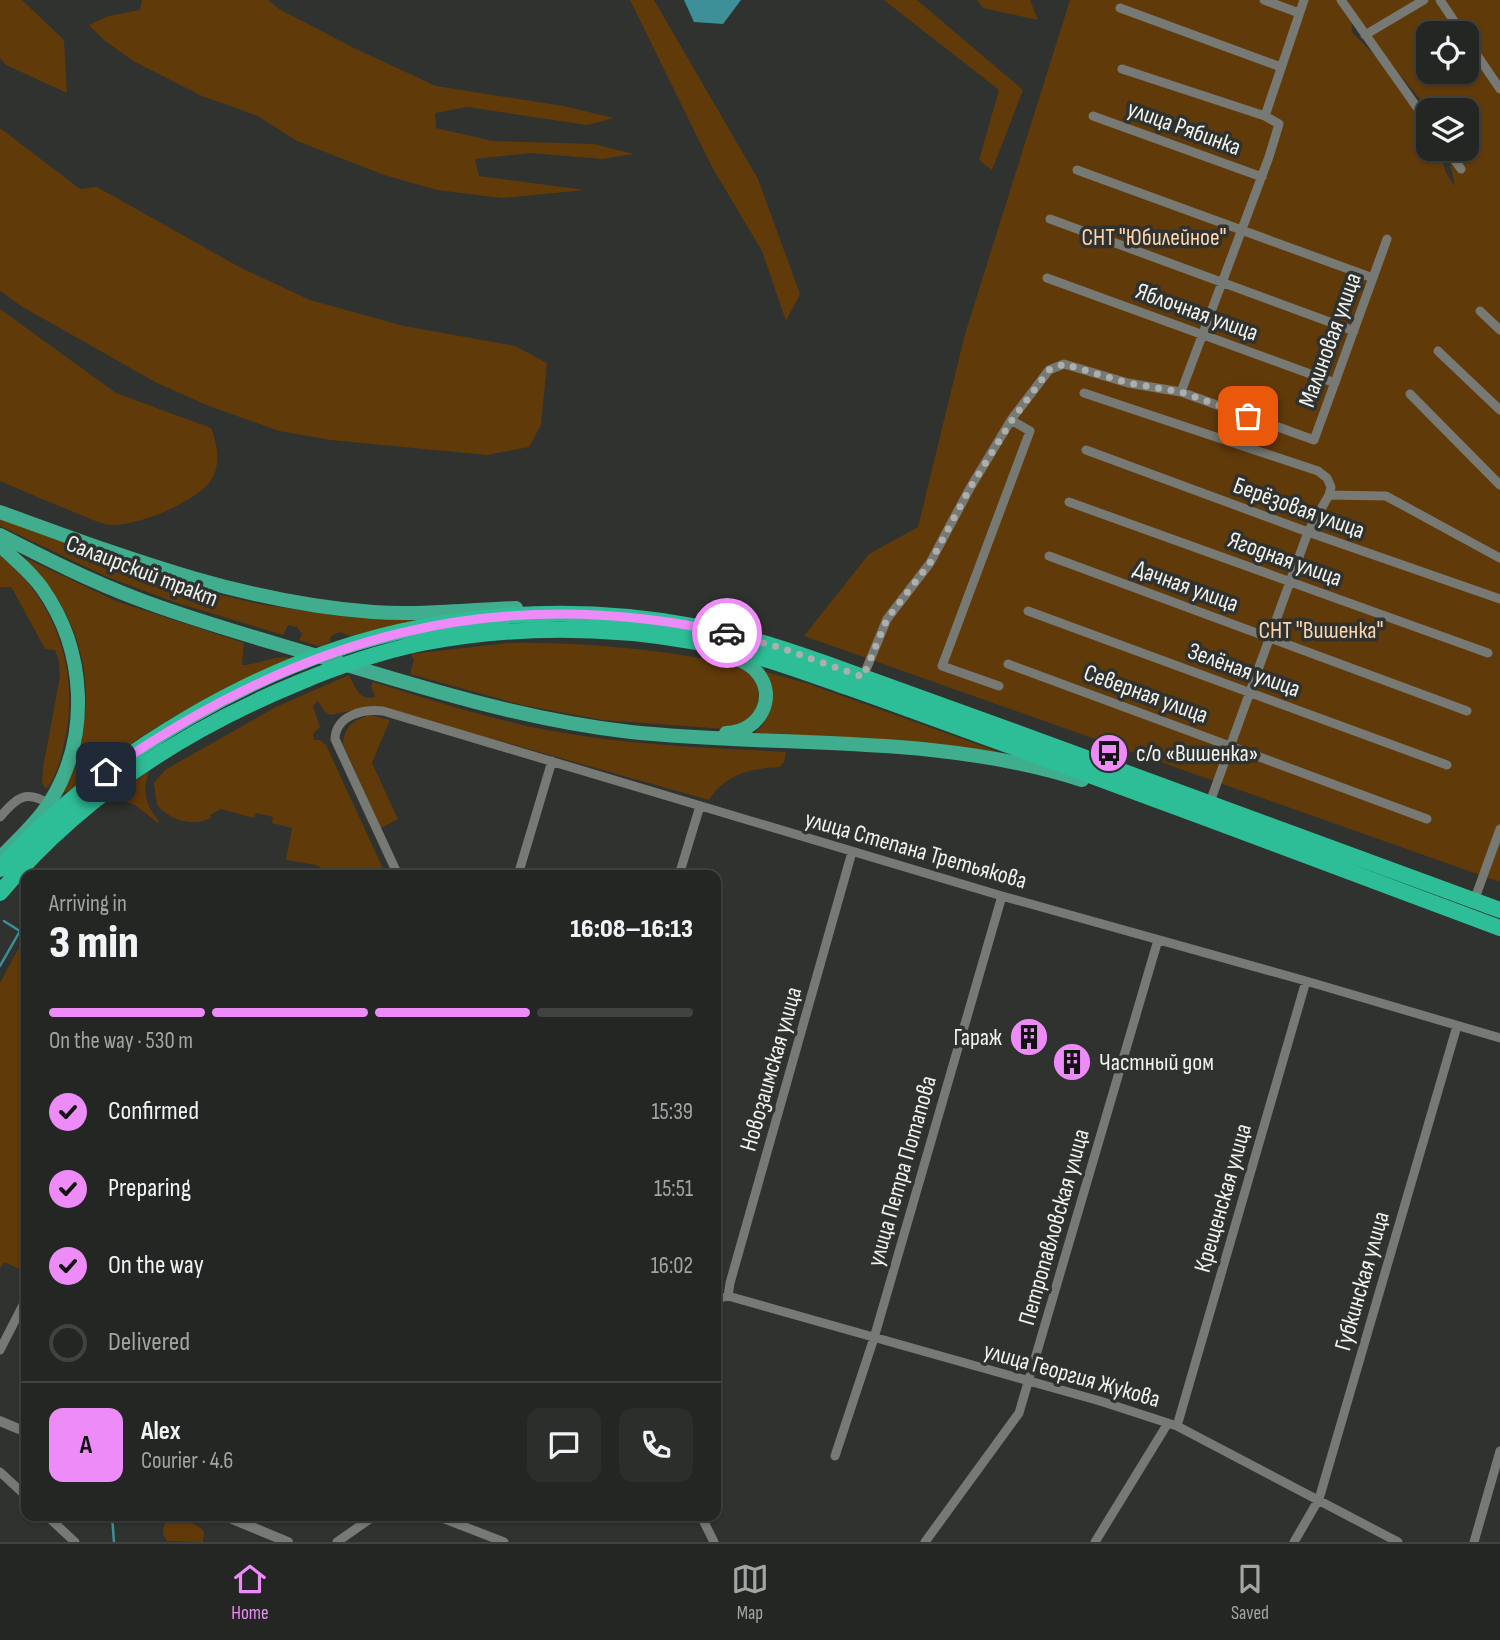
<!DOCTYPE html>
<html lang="en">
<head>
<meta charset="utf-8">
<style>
  body { margin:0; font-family:"Sofia Sans Condensed",sans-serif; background:#2b2e2a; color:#f1f3f6; height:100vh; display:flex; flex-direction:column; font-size:26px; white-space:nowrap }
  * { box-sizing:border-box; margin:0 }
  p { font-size:23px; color:#a3a5a5 }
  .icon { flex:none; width:38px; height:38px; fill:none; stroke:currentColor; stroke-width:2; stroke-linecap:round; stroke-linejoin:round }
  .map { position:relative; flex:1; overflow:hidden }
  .sheet { position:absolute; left:21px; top:870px; width:700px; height:651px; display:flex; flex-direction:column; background:#232622; border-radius:14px; box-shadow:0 2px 5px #0004,0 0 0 2px #404340 }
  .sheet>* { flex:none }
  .buttons { position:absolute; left:1416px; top:21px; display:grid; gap:14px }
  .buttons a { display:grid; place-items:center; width:63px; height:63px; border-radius:14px; background:#232622; box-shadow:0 2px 5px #0004,0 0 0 2px #404340; font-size:35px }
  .pin { position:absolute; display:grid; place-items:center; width:60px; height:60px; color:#fff; margin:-30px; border-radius:14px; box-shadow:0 4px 10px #0006 }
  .courier { position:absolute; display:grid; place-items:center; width:70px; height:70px; margin:-35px; border:5px solid #ed8cf9; border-radius:50%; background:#fff; color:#222; box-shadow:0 2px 9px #0007 }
  .head em { font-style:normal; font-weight:800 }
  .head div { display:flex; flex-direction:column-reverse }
  .head { display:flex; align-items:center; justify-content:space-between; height:119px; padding:0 28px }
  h1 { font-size:46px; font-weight:800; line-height:52px }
  .bar { display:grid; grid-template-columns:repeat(4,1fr); gap:10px 7px; align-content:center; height:84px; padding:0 28px }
  .bar i { height:9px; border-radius:5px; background:#404340 }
  .bar .selected { background:#ed8cf9 }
  .bar p { grid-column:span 4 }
  .line { display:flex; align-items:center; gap:18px; padding:0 28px; border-top:2px solid #404340 }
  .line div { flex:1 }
  .round { display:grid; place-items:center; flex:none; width:74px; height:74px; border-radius:14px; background:#2b2e2a }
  ol { padding:0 28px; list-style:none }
  li { display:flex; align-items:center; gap:21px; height:77px }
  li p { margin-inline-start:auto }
  li .icon { padding:7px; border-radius:50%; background:#ed8cf9; color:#111; stroke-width:4 }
  li:last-child { color:#a3a5a5 }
  li i { width:38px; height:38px; border:4px solid #404340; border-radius:50% }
  .tabs { display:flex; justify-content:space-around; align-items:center; height:98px; border-top:2px solid #404340; background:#232622; font-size:19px; color:#a3a5a5 }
  .tabs a { display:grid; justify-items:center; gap:4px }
  .tabs .selected { color:#ed8cf9 }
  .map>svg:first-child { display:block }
</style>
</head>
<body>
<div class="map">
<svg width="1500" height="1542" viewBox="0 0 1500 1542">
  <rect width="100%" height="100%" fill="#2f322e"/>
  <path fill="#613a0a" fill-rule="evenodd" d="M 0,0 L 22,0 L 64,40 L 67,93 L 6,65 L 0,58 Z
    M 142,0 L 268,0 L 279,9 L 356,49 L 436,86 L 563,106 L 614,118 L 587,125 L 467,107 L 435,113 L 436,128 L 493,141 L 594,144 L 634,154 L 603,159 L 531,153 L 475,159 L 479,176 L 585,190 L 502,198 L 437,190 L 384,175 L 297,141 L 258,116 L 202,96 L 135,62 L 105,41 L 89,25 L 109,16 L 140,10 Z
    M 630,0 L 654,0 L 758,179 L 800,294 L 786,321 L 762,251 L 712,167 Z
    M 884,0 L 917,0 L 1023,90 L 992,170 L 979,160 L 999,90 Z
    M 977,0 L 1030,0 L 1038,20 L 983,8 Z
    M 1070,0 L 1500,0 L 1500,882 L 804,636 L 869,554 L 918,527 L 965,334 ZM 1351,16 L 1429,110 L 1466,110 L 1466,149 L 1447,149 L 1455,186 C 1445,174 1441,164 1443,149 L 1428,149 L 1428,113 L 1414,103 L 1382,63 L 1352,32 ZM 1428,33 L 1466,33 L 1466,72 L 1428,72 Z
    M 0,128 L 80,189 L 97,187 L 243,269 L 310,300 L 404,326 L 515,346 L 547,363 L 541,425 L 529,447 L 487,455 L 331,440 L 279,431 L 209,406 L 155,382 L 21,306 L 0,291 Z
    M 0,309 L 116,393 L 211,428 C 218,446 222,468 208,484 C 191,504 130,530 105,524 C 94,521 84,516 74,512 C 49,502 25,492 0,481 Z
    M 0,519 L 131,567 L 221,595 L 259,604 L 339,616 L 416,620 L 350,636 L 340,632 L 331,636 L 330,642 L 321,647 L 299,640 L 302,634 L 297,627 L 288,625 L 283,635 L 174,602 L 105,576 L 0,526 Z
    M 0,556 C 57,600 81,675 64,744 C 61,759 56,778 46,789 L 42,783 L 43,768 L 60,676 L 59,661 L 55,650 L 45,649 L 13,590 L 11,587 L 0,587 Z
    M 21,556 L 116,601 L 244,643 L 242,665 C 259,665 278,653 294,659 C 210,692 138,733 69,791 L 62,793 C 69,771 78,749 83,726 C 92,685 80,632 56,597 C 45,583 32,570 21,556 Z
    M 508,643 C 570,642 633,647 694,657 C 713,661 735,663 751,674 C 763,695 760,700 750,720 L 725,729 L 603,720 L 522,705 L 410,674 L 414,660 L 411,654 Z
    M 766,672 L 806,683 L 1010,756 L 755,733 C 778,711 769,699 766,672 Z
    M 349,675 C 356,688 359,701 375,697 L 371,686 L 373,682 C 434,701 495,721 558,732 C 633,745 709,748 786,752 L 784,762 L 780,767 C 752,768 724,775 709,800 L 376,706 L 330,715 L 324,711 L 318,701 L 313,706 L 320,727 L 313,734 L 314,740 L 320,740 L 326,745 L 386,875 L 334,875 L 316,865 L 286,860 L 292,828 L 272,823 L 273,817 L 256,813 L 254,818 L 221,809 L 210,815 L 211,818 C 193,827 171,821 157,805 L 154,783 L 165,770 L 276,707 Z
    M 370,715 L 390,720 L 372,763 L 398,819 L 381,828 L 343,744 C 344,727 354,719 370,715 Z
    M 149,771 C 142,791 145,805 159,821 L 158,823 L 135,805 L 112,797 Z
    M 23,940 L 26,942 L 26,1272 L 4,1262 L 0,1268 L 0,983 Z
    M 176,1519 C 188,1521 195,1523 204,1531 L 203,1542 L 167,1541 C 162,1534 162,1530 166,1522 Z"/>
  <path fill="#3d9097" d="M 684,0 L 741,0 L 723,24 L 694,22 Z"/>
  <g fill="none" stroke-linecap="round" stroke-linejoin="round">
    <path stroke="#3d9097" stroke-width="2.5" d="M 4,921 L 26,935
      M 0,966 L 20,931
      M 112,1516 L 114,1542"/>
    <path stroke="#767974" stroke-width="9" d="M 1264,0 L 1299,13
      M 1341,0 L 1428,123
      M 1440,0 L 1462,33
      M 1120,8 L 1281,67
      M 1365,35 L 1424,0
      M 1466,39 L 1500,89
      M 1122,69 L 1265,116 L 1279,124 L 1269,157 L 1181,392
      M 1093,116 L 1262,177
      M 1265,116 L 1304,0
      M 1447,149 L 1461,169
      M 1077,170 L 1373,278
      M 1050,219 L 1354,331
      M 1047,278 L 1335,383
      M 1480,311 L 1500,330
      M 1438,351 L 1500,410
      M 1084,393 L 1318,471 L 1327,478 L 1331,487 L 1329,495 L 1308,532 L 1210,802
      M 1410,394 L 1500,485
      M 1086,450 L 1308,532 L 1500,599
      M 1329,495 L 1386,496 L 1500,558
      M 1069,502 L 1488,653
      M 1049,556 L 1467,711
      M 1028,611 L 1447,765
      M 1008,664 L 1427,819
      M 863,677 L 887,619 L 930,563 L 970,488 L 1011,420 L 1049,370 L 1064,364 L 1128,383 L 1181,392 L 1314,440 L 1387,239
      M 999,686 L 942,666 L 1030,431 L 1011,420
      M 0,817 C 16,798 26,789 49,804
      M 398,875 L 335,739 C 336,715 363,709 383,711 L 1002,896 L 1306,981 L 1500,1038
      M 518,875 L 552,761
      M 679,875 L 700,806
      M 1474,901 L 1500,829
      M 728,1296 L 730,1283 L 852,852
      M 716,1299 L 728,1296 L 1100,1401 L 1177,1426 L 1398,1542
      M 0,1350 L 26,1299
      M 1177,1426 L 1306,981
      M 835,1456 L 874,1338 L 1002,896
      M 0,1472 L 26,1496
      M 47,1516 L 75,1542
      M 437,1516 L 504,1542
      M 701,1516 L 714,1542
      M 337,1542 L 374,1516
      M 925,1542 L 1019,1413 L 1158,940
      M 1095,1542 L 1168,1423
      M 1294,1542 L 1319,1499 L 1457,1026
      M 1474,1542 L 1500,1451"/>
    <path stroke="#767974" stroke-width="10" d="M 0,1421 L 26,1432
      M 225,1516 L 288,1542"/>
    <path stroke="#3fad8e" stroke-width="14" d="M 0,512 C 121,556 243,603 373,612 C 420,615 468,610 516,608
      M 0,535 C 45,558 90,581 138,599 C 206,625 277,643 347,665 C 440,693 533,721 631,732 C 781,748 936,733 1082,780
      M 0,546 C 15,559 30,572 42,588 C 86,650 91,736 50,802 C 37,823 17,840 0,858
      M 719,654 C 732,657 746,661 755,670 C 780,696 759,733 726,733"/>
    <path stroke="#2dbe97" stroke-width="16" d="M 0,869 C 101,755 267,657 417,628 C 507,610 602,609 693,626 C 744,635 793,652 841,669 C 900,690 959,712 1018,733 C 1179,791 1339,852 1500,910
      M 0,893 C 79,798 184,730 298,683 C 338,666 379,652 422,643 C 510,626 602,626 691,641 C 745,650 796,669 847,687 C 907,708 965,730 1024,751 C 1183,809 1342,869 1500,928"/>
  </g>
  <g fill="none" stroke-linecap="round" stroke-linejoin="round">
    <path stroke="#adafac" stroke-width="7" stroke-dasharray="0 12.6" d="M 727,633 L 778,647 L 863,677 L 887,619 L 930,563 L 970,488 L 1012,420 L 1049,370 L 1064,364 L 1128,383 L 1181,392 L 1248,416"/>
    <path stroke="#ed8cf9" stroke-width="9" d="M 106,772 C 299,638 494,581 727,633"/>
  </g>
  <defs>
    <g id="bus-disc" transform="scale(2.0125)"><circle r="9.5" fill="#ed8cf9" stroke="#2f322e"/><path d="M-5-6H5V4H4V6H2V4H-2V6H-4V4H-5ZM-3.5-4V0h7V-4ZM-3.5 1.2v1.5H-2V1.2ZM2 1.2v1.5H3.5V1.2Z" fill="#111"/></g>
    <g id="building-disc" transform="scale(2.0125)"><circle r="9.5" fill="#ed8cf9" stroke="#2f322e"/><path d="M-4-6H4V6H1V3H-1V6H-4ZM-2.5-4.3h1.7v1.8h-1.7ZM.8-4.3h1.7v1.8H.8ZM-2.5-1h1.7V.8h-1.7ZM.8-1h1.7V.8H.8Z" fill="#111"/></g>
  </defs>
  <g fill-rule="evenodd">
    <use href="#bus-disc" x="1109" y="753"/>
    <use href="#building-disc" x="1029" y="1037"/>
    <use href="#building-disc" x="1072" y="1062"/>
  </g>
  <g text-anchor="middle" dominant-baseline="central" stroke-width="7" stroke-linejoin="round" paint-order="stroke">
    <g font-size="24" fill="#f1f3f0" stroke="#2f322e">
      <text transform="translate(1184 128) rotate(20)">улица Рябинка</text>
      <text transform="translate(1197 312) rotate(20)">Яблочная улица</text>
      <text transform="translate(1330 340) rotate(-70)">Малиновая улица</text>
      <text transform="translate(1299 508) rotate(20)">Берёзовая улица</text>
      <text transform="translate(1285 559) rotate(20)">Ягодная улица</text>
      <text transform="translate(142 571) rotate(21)">Салаирский тракт</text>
      <text transform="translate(1186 586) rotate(20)">Дачная улица</text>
      <text transform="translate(1244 670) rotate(20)">Зелёная улица</text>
      <text transform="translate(1146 694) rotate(20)">Северная улица</text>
      <text transform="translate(916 850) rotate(16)">улица Степана Третьякова</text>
      <text transform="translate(771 1069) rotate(-74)">Новозаимская улица</text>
      <text transform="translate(902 1171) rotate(-74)">улица Петра Потапова</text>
      <text transform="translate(1223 1198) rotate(-74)">Крещенская улица</text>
      <text transform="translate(1054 1227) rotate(-74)">Петропавловская улица</text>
      <text transform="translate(1362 1281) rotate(-74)">Губкинская улица</text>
      <text transform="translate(1072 1375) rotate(16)">улица Георгия Жукова</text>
    </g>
    <g font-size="24" fill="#fcd4ae" stroke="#2f322e">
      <text x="1154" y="237">СНТ "Юбилейное"</text>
      <text x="1321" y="630">СНТ "Вишенка"</text>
    </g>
    <g font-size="24" fill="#f1f3f0" stroke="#2f322e" text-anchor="start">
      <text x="1136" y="753">с/о «Вишенка»</text>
      <text x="1002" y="1037" text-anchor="end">Гараж</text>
      <text x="1099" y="1062">Частный дом</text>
    </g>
  </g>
</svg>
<div class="buttons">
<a><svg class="icon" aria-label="locate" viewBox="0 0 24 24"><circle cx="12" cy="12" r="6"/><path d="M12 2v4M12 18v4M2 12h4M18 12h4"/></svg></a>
<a><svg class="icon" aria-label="layers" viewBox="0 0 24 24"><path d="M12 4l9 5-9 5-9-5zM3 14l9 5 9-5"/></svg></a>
</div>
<div class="pin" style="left:1248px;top:416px;background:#ea580c"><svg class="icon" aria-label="bag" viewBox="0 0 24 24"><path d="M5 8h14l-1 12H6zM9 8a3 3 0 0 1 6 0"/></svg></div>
<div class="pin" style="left:106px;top:772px;background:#1f2937"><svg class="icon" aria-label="home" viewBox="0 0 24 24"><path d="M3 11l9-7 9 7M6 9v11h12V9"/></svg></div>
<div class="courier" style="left:727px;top:633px"><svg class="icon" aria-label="car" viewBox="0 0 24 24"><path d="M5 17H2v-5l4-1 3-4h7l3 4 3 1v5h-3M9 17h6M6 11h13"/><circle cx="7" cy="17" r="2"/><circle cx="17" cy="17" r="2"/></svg></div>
<section class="sheet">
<div class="head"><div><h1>3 min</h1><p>Arriving in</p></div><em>16:08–16:13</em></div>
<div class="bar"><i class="selected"></i><i class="selected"></i><i class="selected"></i><i></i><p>On the way · 530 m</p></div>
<ol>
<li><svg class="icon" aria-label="check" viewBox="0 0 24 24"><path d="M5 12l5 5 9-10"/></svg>Confirmed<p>15:39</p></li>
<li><svg class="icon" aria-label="check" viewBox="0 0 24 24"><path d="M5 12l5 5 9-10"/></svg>Preparing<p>15:51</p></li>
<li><svg class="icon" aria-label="check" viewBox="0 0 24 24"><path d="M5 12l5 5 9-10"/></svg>On the way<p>16:02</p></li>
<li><i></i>Delivered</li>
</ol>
<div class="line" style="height:126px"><b class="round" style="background:#ed8cf9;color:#111">A</b><div><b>Alex</b><p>Courier · 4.6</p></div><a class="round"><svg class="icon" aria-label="chat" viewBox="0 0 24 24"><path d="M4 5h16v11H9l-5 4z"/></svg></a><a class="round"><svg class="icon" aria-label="phone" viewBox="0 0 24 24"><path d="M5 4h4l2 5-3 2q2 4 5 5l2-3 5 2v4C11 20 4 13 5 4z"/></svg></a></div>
</section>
</div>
<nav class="tabs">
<a class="selected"><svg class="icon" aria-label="home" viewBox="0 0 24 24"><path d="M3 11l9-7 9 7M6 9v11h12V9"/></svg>Home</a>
<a><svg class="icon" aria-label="map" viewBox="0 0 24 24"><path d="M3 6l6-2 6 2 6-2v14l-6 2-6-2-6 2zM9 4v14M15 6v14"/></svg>Map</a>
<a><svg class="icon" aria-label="saved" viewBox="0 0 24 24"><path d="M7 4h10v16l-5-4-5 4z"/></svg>Saved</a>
</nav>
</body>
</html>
